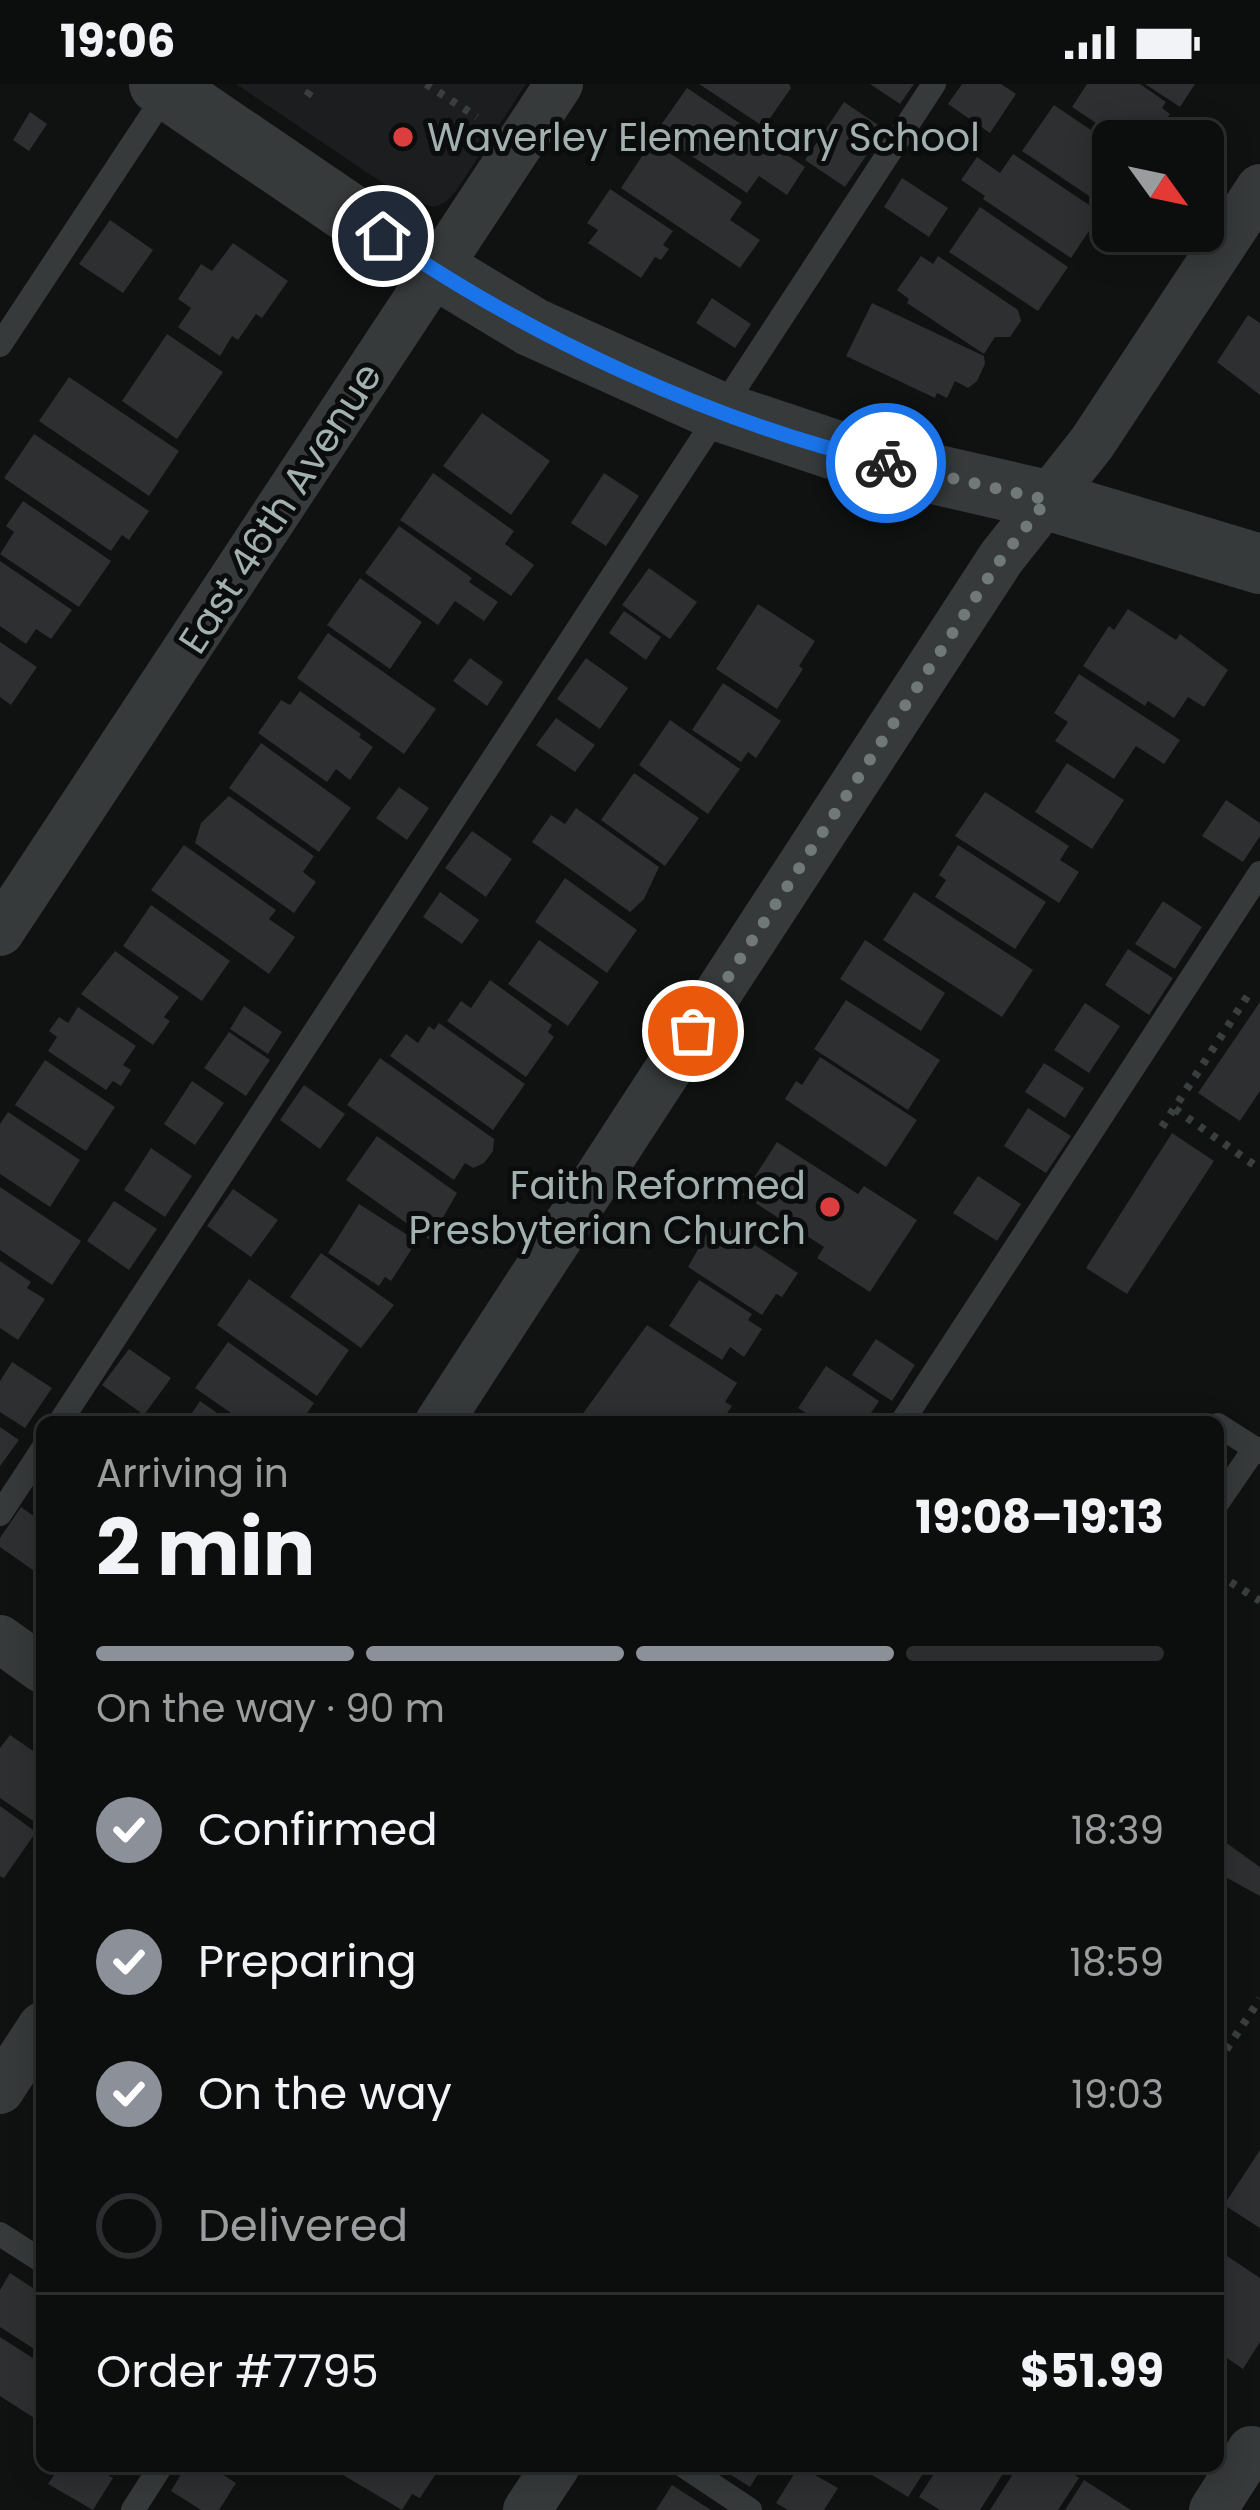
<!DOCTYPE html>
<html lang="en">
<head>
<meta charset="utf-8">
<style>
  body { margin:0; font-family:Poppins,sans-serif; background:#151616; color:#f1f3f6; height:100vh; display:flex; flex-direction:column; font-size:45px; white-space:nowrap }
  * { box-sizing:border-box; margin:0 }
  p { font-size:39px; color:#9a9c9d }
  .icon { flex:none; width:66px; height:66px; fill:none; stroke:currentColor; stroke-width:2; stroke-linecap:round; stroke-linejoin:round }
  .map { position:relative; flex:1; overflow:hidden }
  .drawer { position:absolute; left:36px; top:1332px; width:1188px; height:1056px; display:flex; flex-direction:column; background:#0c0d0d; border-radius:18px; box-shadow:0 6px 30px #0003,0 0 0 3px #2c2d2e }
  .drawer>* { flex:none }
  .needle { width:78px; rotate:123deg }
  .buttons { position:absolute; left:1092px; top:36px; display:grid; gap:24px }
  .buttons a { display:grid; place-items:center; width:132px; height:132px; border-radius:18px; background:#0c0d0d; box-shadow:0 6px 30px #0003,0 0 0 3px #2c2d2e; font-size:60px }
  .pin { position:absolute; display:grid; place-items:center; width:102px; height:102px; color:#fff; margin:-51px; border:6px solid #fff; border-radius:50%; box-shadow:0 3px 12px #0007 }
  .courier { position:absolute; display:grid; place-items:center; width:120px; height:120px; margin:-60px; border:9px solid #1a73e8; border-radius:50%; background:#fff; color:#222; box-shadow:0 3px 15px #0007 }
  .summary em { font-style:normal; font-weight:700 }
  .summary div { display:flex; flex-direction:column-reverse }
  .summary { display:flex; align-items:center; justify-content:space-between; height:204px; padding:0 60px }
  h1 { font-size:78px; font-weight:700; line-height:90px }
  .bar { display:grid; grid-template-columns:repeat(4,1fr); gap:18px 12px; align-content:center; height:144px; padding:0 60px }
  .bar i { height:15px; border-radius:9px; background:#2c2d2e }
  .bar .current { background:#8c9099 }
  .bar p { grid-column:span 4 }
  .line { display:flex; align-items:center; gap:30px; padding:0 60px; border-top:3px solid #2c2d2e }
  .line div { flex:1 }
  ol { padding:0 60px; list-style:none }
  li { display:flex; align-items:center; gap:36px; height:132px }
  li p { margin-inline-start:auto }
  li .icon { padding:12px; border-radius:50%; background:#8c9099; color:#fff; stroke-width:4 }
  li:last-child { color:#9a9c9d }
  li i { width:66px; height:66px; border:6px solid #2c2d2e; border-radius:50% }
  .status { display:flex; justify-content:space-between; align-items:center; height:84px; padding:0 60px; background:#0c0d0d; direction:ltr }
  .status svg { height:33px; fill:currentColor }
  .map>svg:first-child { display:block }
</style>
</head>
<body>
<div class="status"><b>19:06</b><svg viewBox="0 0 49 12"><path d="M0 12V9h3v3zM5 12V6h3v6zM10 12V3h3v9zM15 12V0h3v12zM26 1h20v11H26zM47 4h2v5h-2z"/></svg></div>
<div class="map">
<svg width="1260" height="2426" viewBox="0 0 1260 2426">
  <rect width="100%" height="100%" fill="#101111"/>
  <path fill="#1c1d1e" d="M 236,0 L 526,0 L 456,107 L 447,117 L 434,123 L 408,116 Z"/>
  <path fill="#2d2f30" d="M 699,0 L 789,0 L 791,4 L 764,43 Z
    M 870,0 L 914,0 L 900,20 Z
    M 962,0 L 1001,0 L 1016,10 L 990,49 L 948,20 Z
    M 1087,0 L 1140,0 L 1166,18 L 1162,24 L 1170,30 L 1152,57 L 1123,57 L 1072,23 Z
    M 1145,0 L 1195,0 L 1180,23 Z
    M 687,4 L 805,83 L 787,111 L 759,92 L 747,109 L 656,48 Z
    M 844,18 L 884,45 L 845,103 L 805,76 Z
    M 1054,21 L 1113,61 L 1113,128 L 1022,67 Z
    M 30,28 L 47,40 L 29,67 L 13,56 Z
    M 652,57 L 742,118 L 730,136 L 760,156 L 740,184 L 621,104 Z
    M 1013,70 L 1101,129 L 1071,174 L 983,115 L 985,112 L 961,96 L 977,73 L 1000,89 Z
    M 902,94 L 948,124 L 929,153 L 884,123 Z
    M 610,105 L 673,147 L 663,161 L 669,165 L 661,176 L 655,173 L 641,194 L 588,159 L 598,146 L 587,139 Z
    M 980,123 L 1068,183 L 1038,227 L 949,168 Z
    M 110,136 L 153,166 L 123,209 L 79,180 Z
    M 233,159 L 288,197 L 262,234 L 256,230 L 238,256 L 232,252 L 220,272 L 178,243 L 191,224 L 178,215 L 201,180 L 212,187 Z
    M 921,172 L 933,180 L 938,172 L 1018,226 L 1021,237 L 1010,253 L 995,253 L 984,270 L 907,219 L 909,215 L 897,206 Z
    M 712,214 L 751,240 L 735,264 L 696,239 Z
    M 872,219 L 984,272 L 985,280 L 977,297 L 968,304 L 955,297 L 947,314 L 937,309 L 935,314 L 846,272 Z
    M 1248,231 L 1260,239 L 1260,311 L 1217,278 Z
    M 167,250 L 223,288 L 177,355 L 122,317 Z
    M 69,293 L 179,367 L 149,412 L 39,337 Z
    M 482,329 L 550,377 L 511,431 L 443,382 Z
    M 34,350 L 149,427 L 129,456 L 122,451 L 111,467 L 4,394 Z
    M 433,389 L 514,447 L 505,460 L 534,481 L 511,512 L 400,436 Z
    M 604,389 L 639,412 L 606,462 L 571,439 Z
    M 23,417 L 111,477 L 79,523 L 0,470 L 14,448 L 6,442 Z
    M 399,442 L 472,494 L 469,498 L 498,518 L 484,537 L 455,517 L 438,541 L 365,489 Z
    M 0,477 L 72,526 L 51,555 L 36,545 L 26,560 L 0,542 Z
    M 649,484 L 697,518 L 670,555 L 622,521 Z
    M 360,494 L 422,538 L 390,585 L 327,541 Z
    M 758,520 L 815,557 L 799,582 L 803,585 L 777,625 L 716,585 Z
    M 1128,525 L 1176,556 L 1180,550 L 1228,586 L 1204,623 L 1188,613 L 1174,634 L 1148,617 L 1145,622 L 1083,582 L 1109,542 L 1114,546 Z
    M 624,527 L 661,553 L 646,576 L 609,549 Z
    M 328,549 L 436,625 L 404,670 L 297,594 Z
    M 0,558 L 37,583 L 11,621 L 0,613 Z
    M 470,574 L 503,598 L 487,622 L 453,597 Z
    M 586,574 L 628,604 L 600,645 L 557,615 Z
    M 1079,590 L 1180,656 L 1164,680 L 1136,662 L 1114,695 L 1055,657 L 1068,638 L 1054,629 Z
    M 723,599 L 781,637 L 756,674 L 748,668 L 741,678 L 692,646 Z
    M 300,607 L 361,650 L 359,653 L 373,663 L 350,696 L 336,685 L 327,698 L 258,649 L 281,616 L 290,621 Z
    M 556,634 L 595,661 L 575,688 L 536,661 Z
    M 670,636 L 740,685 L 708,730 L 639,681 Z
    M 261,659 L 351,724 L 319,768 L 229,704 Z
    M 1067,679 L 1124,716 L 1092,765 L 1035,728 Z
    M 634,689 L 699,734 L 665,782 L 601,736 Z
    M 399,703 L 429,724 L 407,756 L 376,734 Z
    M 985,708 L 1069,762 L 1060,776 L 1079,788 L 1059,819 L 955,752 Z
    M 229,712 L 314,772 L 303,788 L 316,798 L 294,829 L 195,759 L 201,739 Z
    M 1226,716 L 1260,739 L 1260,752 L 1243,778 L 1202,752 Z
    M 576,724 L 659,783 L 644,815 L 630,828 L 532,758 L 551,731 L 565,740 Z
    M 472,747 L 512,775 L 486,813 L 445,784 Z
    M 184,761 L 276,826 L 269,835 L 295,853 L 269,890 L 151,806 Z
    M 958,761 L 1046,818 L 1015,865 L 935,813 L 946,796 L 939,791 Z
    M 565,794 L 637,846 L 607,889 L 535,838 Z
    M 440,808 L 479,836 L 462,860 L 423,833 Z
    M 914,808 L 1033,886 L 1002,933 L 883,856 Z
    M 1163,817 L 1202,843 L 1175,885 L 1135,860 Z
    M 151,821 L 230,877 L 202,917 L 123,862 Z
    M 539,856 L 599,898 L 568,942 L 508,900 Z
    M 865,856 L 945,909 L 921,947 L 840,895 Z
    M 1128,865 L 1173,894 L 1149,931 L 1105,901 Z
    M 115,867 L 179,913 L 164,933 L 170,937 L 153,961 L 81,910 Z
    M 490,896 L 552,941 L 548,948 L 554,953 L 526,993 L 447,937 L 461,917 L 471,924 Z
    M 846,916 L 940,976 L 908,1026 L 814,965 Z
    M 1260,918 L 1260,1007 L 1240,1037 L 1198,1009 Z
    M 1085,919 L 1120,942 L 1089,989 L 1054,966 Z
    M 244,922 L 282,948 L 268,970 L 230,945 Z
    M 78,923 L 136,962 L 123,981 L 131,986 L 121,1002 L 113,997 L 106,1006 L 48,967 L 57,953 L 49,947 L 59,933 L 68,939 Z
    M 439,939 L 525,1000 L 493,1046 L 390,972 L 406,950 L 418,959 L 429,942 L 434,946 Z
    M 229,948 L 270,976 L 246,1012 L 204,984 Z
    M 820,973 L 917,1036 L 886,1083 L 785,1015 L 796,997 L 802,1001 Z
    M 380,974 L 494,1055 L 493,1067 L 484,1079 L 473,1084 L 465,1079 L 454,1096 L 347,1021 Z
    M 45,976 L 115,1023 L 86,1067 L 15,1021 Z
    M 1044,979 L 1084,1004 L 1065,1034 L 1025,1008 Z
    M 192,997 L 224,1019 L 195,1061 L 164,1040 Z
    M 304,1001 L 345,1030 L 320,1065 L 280,1036 Z
    M 1028,1024 L 1071,1052 L 1046,1089 L 1004,1062 Z
    M 8,1028 L 80,1076 L 50,1123 L 0,1090 L 0,1040 Z
    M 1172,1049 L 1214,1077 L 1127,1210 L 1086,1184 Z
    M 377,1052 L 457,1109 L 430,1156 L 346,1096 Z
    M 777,1058 L 858,1110 L 864,1102 L 917,1136 L 870,1208 L 817,1174 L 824,1163 L 743,1111 Z
    M 151,1064 L 192,1092 L 165,1133 L 124,1106 Z
    M 978,1092 L 1021,1120 L 997,1157 L 953,1129 Z
    M 0,1103 L 81,1157 L 52,1201 L 0,1166 Z
    M 233,1105 L 278,1136 L 251,1173 L 207,1142 Z
    M 114,1117 L 157,1145 L 129,1186 L 87,1157 Z
    M 359,1120 L 417,1157 L 391,1197 L 385,1193 L 379,1202 L 328,1169 Z
    M 715,1135 L 798,1189 L 782,1213 L 776,1210 L 762,1231 L 688,1183 Z
    M 321,1169 L 394,1221 L 361,1264 L 290,1213 Z
    M 0,1177 L 31,1198 L 27,1204 L 45,1215 L 18,1256 L 0,1244 Z
    M 249,1195 L 349,1266 L 317,1312 L 217,1241 Z
    M 699,1196 L 752,1230 L 748,1236 L 762,1245 L 744,1273 L 730,1263 L 722,1276 L 669,1242 Z
    M 647,1241 L 737,1299 L 725,1318 L 732,1322 L 721,1338 L 579,1335 Z
    M 876,1255 L 915,1281 L 892,1317 L 852,1291 Z
    M 228,1258 L 314,1319 L 301,1338 L 244,1338 L 195,1304 Z
    M 129,1265 L 171,1294 L 144,1331 L 102,1301 Z
    M 12,1278 L 52,1304 L 25,1344 L 0,1328 L 0,1297 Z
    M 826,1282 L 879,1317 L 865,1338 L 812,1338 L 814,1334 L 798,1324 Z
    M 200,1317 L 230,1338 L 186,1338 Z
    M 0,1343 L 19,1356 L 0,1382 Z
    M 21,1423 L 42,1438 L 42,1481 L 37,1489 L 0,1463 L 0,1454 Z
    M 10,1651 L 42,1673 L 42,1743 L 0,1714 L 0,1664 Z
    M 0,1722 L 36,1748 L 4,1794 L 0,1792 Z
    M 1218,1753 L 1260,1783 L 1260,1812 L 1218,1789 Z
    M 1260,2066 L 1260,2144 L 1224,2121 Z
    M 1218,2166 L 1260,2194 L 1260,2258 L 1243,2285 L 1218,2268 Z
    M 10,2189 L 42,2210 L 42,2270 L 0,2243 L 0,2206 Z
    M 0,2253 L 42,2280 L 42,2339 L 0,2312 Z
    M 60,2382 L 94,2382 L 113,2394 L 93,2426 L 48,2400 Z
    M 186,2382 L 209,2382 L 236,2399 L 219,2426 L 201,2426 L 171,2407 Z
    M 328,2382 L 441,2382 L 420,2414 L 412,2410 L 402,2426 Z
    M 717,2382 L 763,2382 L 750,2403 Z
    M 799,2382 L 838,2404 L 824,2426 L 788,2426 L 776,2419 Z
    M 866,2382 L 928,2382 L 908,2413 L 864,2386 Z
    M 939,2382 L 1008,2382 L 980,2426 L 940,2426 L 919,2413 Z
    M 1018,2382 L 1060,2382 L 1079,2394 L 1058,2426 L 990,2426 Z
    M 1084,2396 L 1123,2421 L 1131,2426 L 1065,2426 Z
    M 672,2401 L 711,2426 L 656,2426 Z"/>
  <g fill="none" stroke-linecap="round" stroke-linejoin="round">
    <path stroke="#393e3e" stroke-width="8" stroke-dasharray="6 9" stroke-linecap="butt" d="M 426,0 L 477,33
      M 307,12 L 315,0
      M 1175,1025 L 1260,1085
      M 1162,1043 L 1250,908
      M 1218,1490 L 1260,1517
      M 1218,1978 L 1260,1915"/>
    <path stroke="#363a3b" stroke-width="24" d="M 0,261 L 167,8
      M 60,1338 L 934,0
      M 902,1338 L 1260,789
      M 1218,1341 L 1260,1368
      M 1218,1418 L 1255,1364
      M 0,1430 L 42,1366
      M 0,2150 L 42,2177
      M 684,2382 L 750,2426
      M 133,2426 L 161,2382"/>
    <path stroke="#363a3b" stroke-width="48" d="M 0,848 L 559,0
      M 439,1338 L 1001,474 L 1092,359 L 1260,104
      M 0,1555 L 42,1585
      M 0,2006 L 42,1942
      M 527,2426 L 556,2382
      M 1213,2426 L 1251,2366"/>
    <path stroke="#363a3b" stroke-width="60" d="M 159,0 L 393,159 L 532,243 L 718,327 L 850,371 L 1047,416 L 1260,480"/>
  </g>
  <g fill="none" stroke-linecap="round" stroke-linejoin="round">
    <path stroke="#707878" stroke-width="12" stroke-dasharray="0 21.6" d="M 693,947 L 998,479 L 1047,416 L 886,379"/>
    <path stroke="#1a73e8" stroke-width="15" d="M 383,152 C 528,252 714,339 886,379"/>
  </g>
  <g fill="#dc3d3f" stroke="#0b0c0c" stroke-width="4.5">
    <circle cx="403" cy="53" r="12"/>
    <circle cx="830" cy="1123" r="12"/>
  </g>
  <g text-anchor="middle" dominant-baseline="central" stroke-width="10" stroke-linejoin="round" paint-order="stroke">
    <g font-size="39" fill="#a3b0b0" stroke="#0b0c0c" text-anchor="start">
      <text x="427" y="53">Waverley Elementary School</text>
      <text x="806" y="1101" text-anchor="end">Faith Reformed<tspan x="806" dy="45">Presbyterian Church</tspan></text>
    </g>
    <g font-size="39" fill="#a3b0b0" stroke="#0b0c0c">
      <text transform="translate(280 424) rotate(-57)">East 46th Avenue</text>
    </g>
  </g>
</svg>
<div class="buttons">
<a><svg class="needle" viewBox="-14 -14 28 28"><path d="M0-13l5 13h-10z" fill="#e53935"/><path d="M0 13l5-13h-10z" fill="#9a9c9d"/></svg></a>
</div>
<div class="pin" style="left:693px;top:947px;background:#ea580c"><svg class="icon" aria-label="bag" viewBox="0 0 24 24"><path d="M5 8h14l-1 12H6zM9 8a3 3 0 0 1 6 0"/></svg></div>
<div class="pin" style="left:383px;top:152px;background:#1f2937"><svg class="icon" aria-label="home" viewBox="0 0 24 24"><path d="M3 11l9-7 9 7M6 9v11h12V9"/></svg></div>
<div class="courier" style="left:886px;top:379px"><svg class="icon" aria-label="bike" viewBox="0 0 24 24"><circle cx="6" cy="16" r="4"/><circle cx="18" cy="16" r="4"/><path d="M6 16l4-8h5l3 8M10 8l3 8H6M13 5h3"/></svg></div>
<section class="drawer">
<div class="summary"><div><h1>2 min</h1><p>Arriving in</p></div><em>19:08–19:13</em></div>
<div class="bar"><i class="current"></i><i class="current"></i><i class="current"></i><i></i><p>On the way · 90 m</p></div>
<ol>
<li><svg class="icon" aria-label="check" viewBox="0 0 24 24"><path d="M5 12l5 5 9-10"/></svg>Confirmed<p>18:39</p></li>
<li><svg class="icon" aria-label="check" viewBox="0 0 24 24"><path d="M5 12l5 5 9-10"/></svg>Preparing<p>18:59</p></li>
<li><svg class="icon" aria-label="check" viewBox="0 0 24 24"><path d="M5 12l5 5 9-10"/></svg>On the way<p>19:03</p></li>
<li><i></i>Delivered</li>
</ol>
<div class="line" style="height:156px"><div>Order #7795</div><b>$51.99</b></div>
</section>
</div>
</body>
</html>
